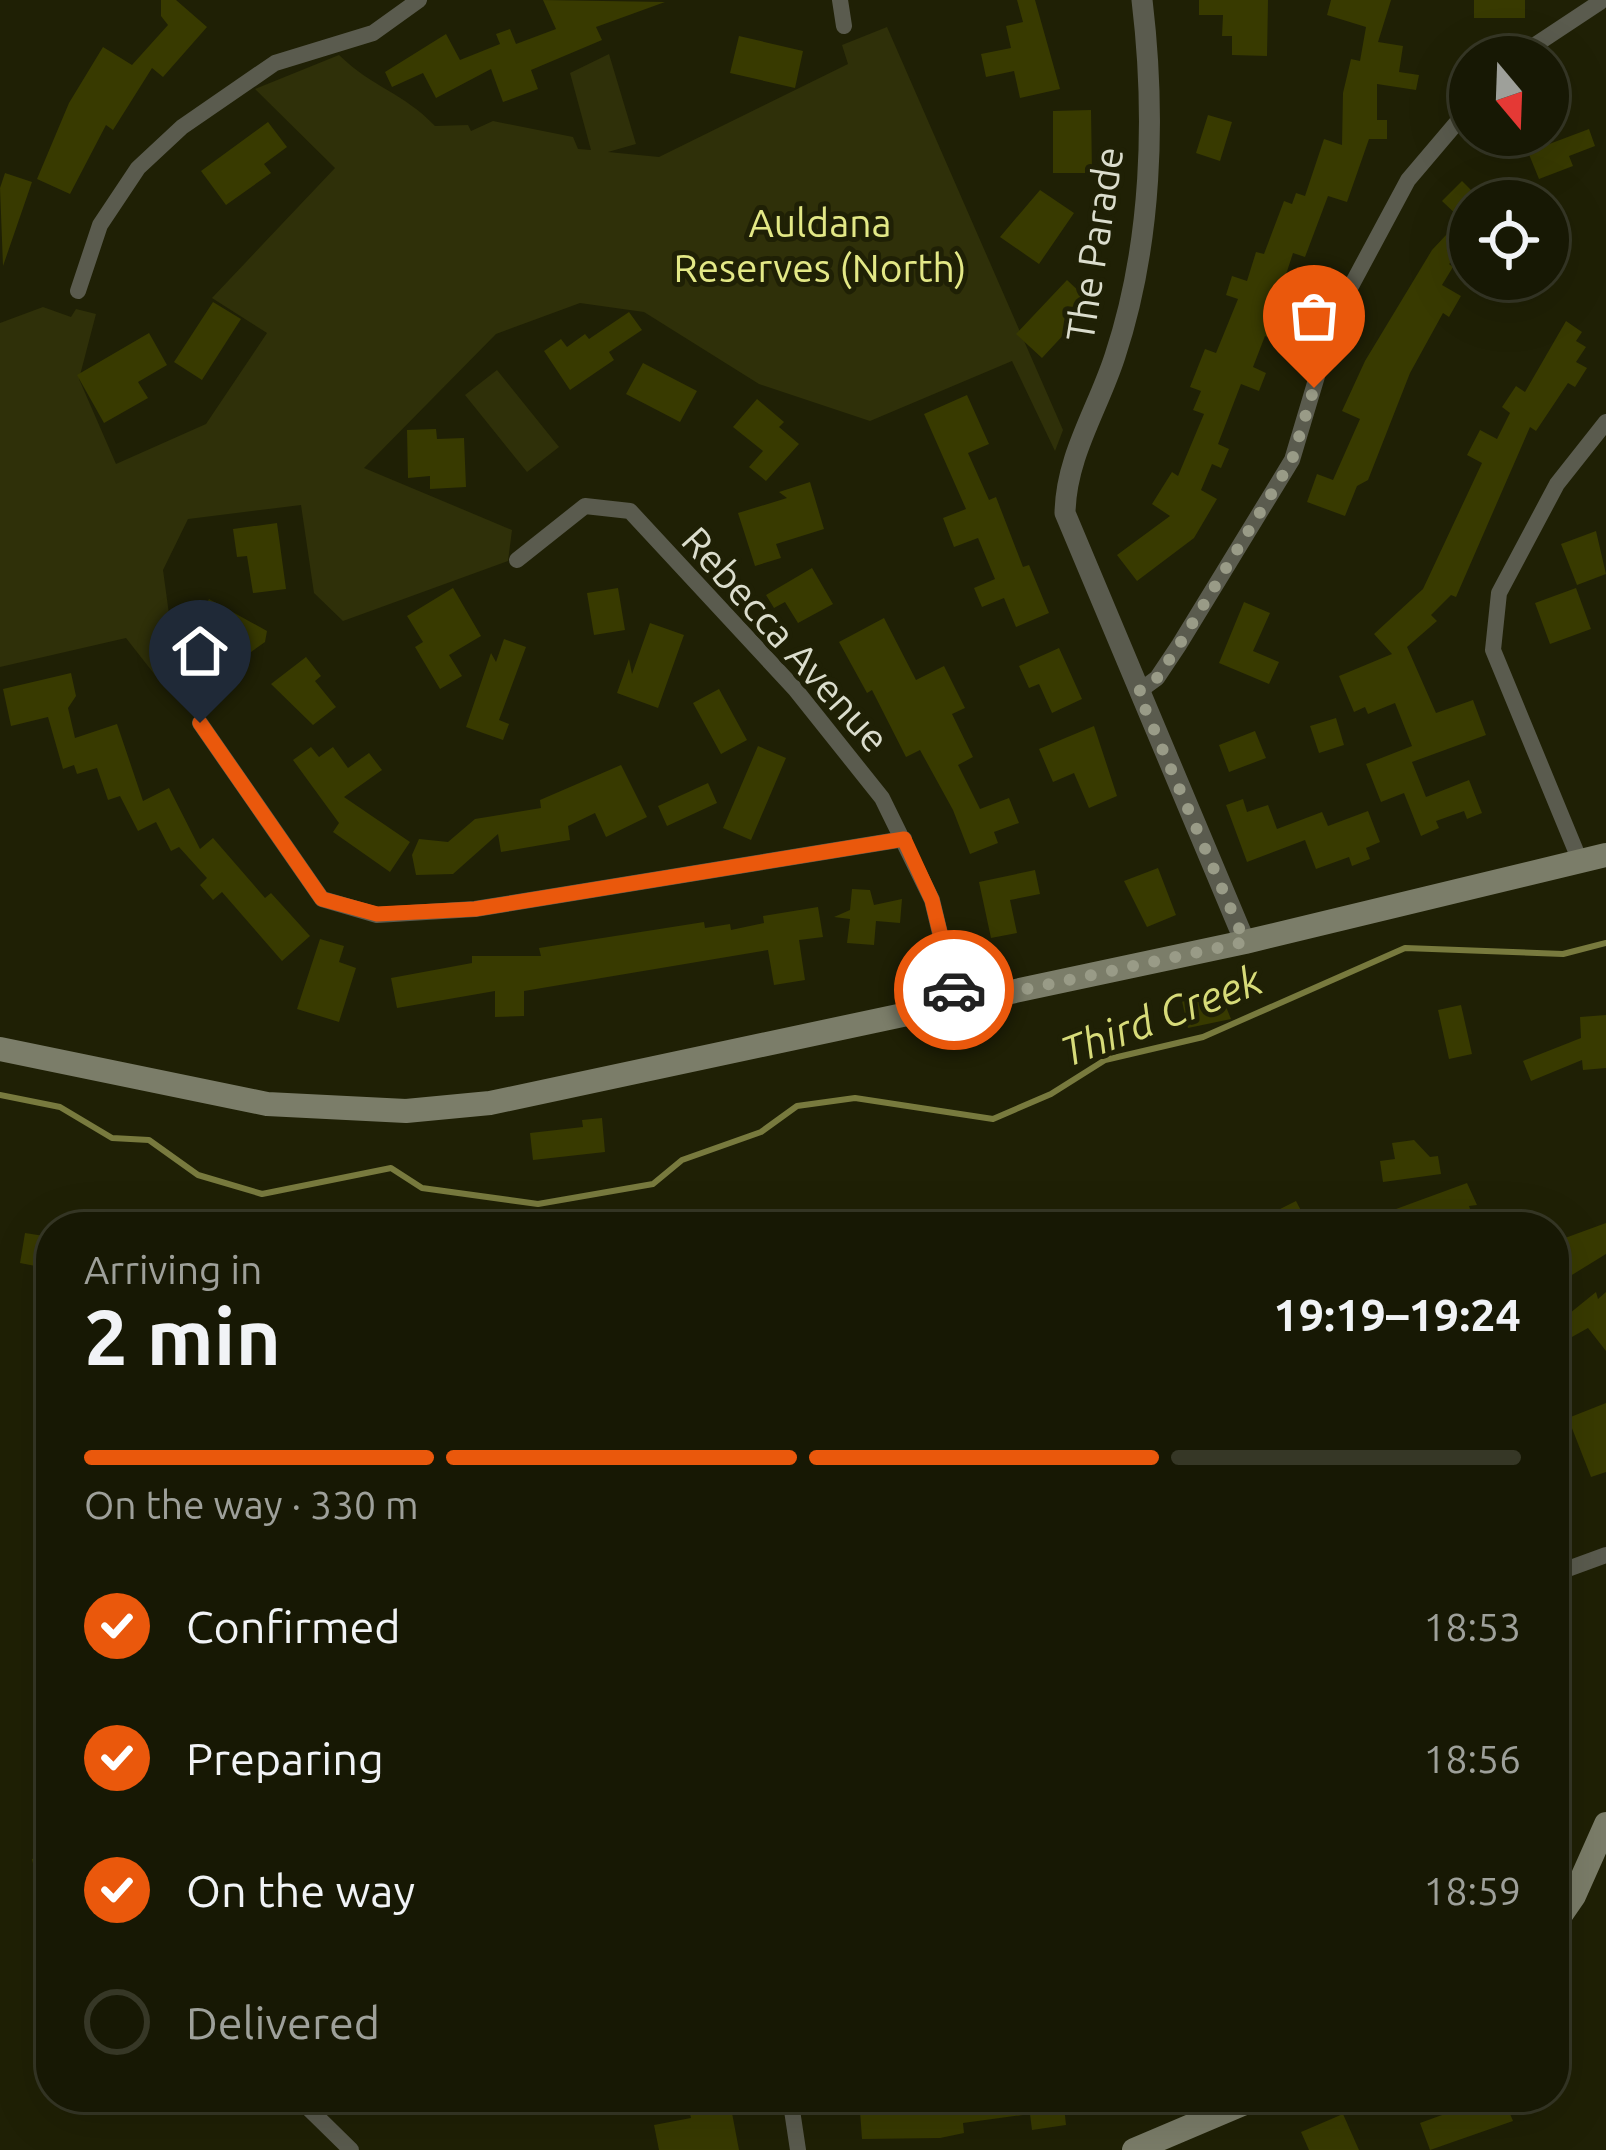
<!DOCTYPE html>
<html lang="en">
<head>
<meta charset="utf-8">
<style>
  body { margin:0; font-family:Ubuntu,sans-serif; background:#20210e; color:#f1f3f6; height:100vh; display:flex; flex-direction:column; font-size:45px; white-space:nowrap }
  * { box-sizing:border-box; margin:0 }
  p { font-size:39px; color:#9ea09a }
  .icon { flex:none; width:66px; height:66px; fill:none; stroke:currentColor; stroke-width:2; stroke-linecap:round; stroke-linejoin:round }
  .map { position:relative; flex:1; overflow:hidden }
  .side { position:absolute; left:36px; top:1212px; width:1533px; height:900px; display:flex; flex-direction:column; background:#171804; border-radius:48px; box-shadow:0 12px 48px #0002,0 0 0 3px #363726 }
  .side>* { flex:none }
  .needle { width:78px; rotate:161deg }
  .buttons { position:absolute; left:1449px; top:36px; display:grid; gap:24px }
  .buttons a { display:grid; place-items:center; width:120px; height:120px; border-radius:50%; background:#171804; box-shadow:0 12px 48px #0002,0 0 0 3px #363726; font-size:60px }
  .pin { position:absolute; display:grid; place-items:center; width:102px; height:102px; color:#fff; margin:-123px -51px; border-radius:50% 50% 50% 0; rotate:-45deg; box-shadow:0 0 12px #0007 }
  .pin .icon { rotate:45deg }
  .courier { position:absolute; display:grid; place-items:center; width:120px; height:120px; margin:-60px; border:9px solid #ea580c; border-radius:50%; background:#fff; color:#222; box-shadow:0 3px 15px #0007 }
  .headline em { font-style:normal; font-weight:600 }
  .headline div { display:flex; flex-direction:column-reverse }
  .headline { display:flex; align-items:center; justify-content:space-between; height:204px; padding:0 48px }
  h1 { font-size:78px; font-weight:600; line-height:90px }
  .bar { display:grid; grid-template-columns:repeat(4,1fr); gap:18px 12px; align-content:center; height:144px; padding:0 48px }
  .bar i { height:15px; border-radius:9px; background:#363726 }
  .bar .selected { background:#ea580c }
  .bar p { grid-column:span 4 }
  ol { padding:0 48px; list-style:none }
  li { display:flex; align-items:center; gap:36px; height:132px }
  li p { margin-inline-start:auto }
  li .icon { padding:12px; border-radius:50%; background:#ea580c; color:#fff; stroke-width:4 }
  li:last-child { color:#9ea09a }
  li i { width:66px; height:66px; border:6px solid #363726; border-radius:50% }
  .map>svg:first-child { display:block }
</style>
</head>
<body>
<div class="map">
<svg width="1606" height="2150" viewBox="0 0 1606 2150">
  <rect width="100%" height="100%" fill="#1f2005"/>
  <path fill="#2f3009" d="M 887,27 L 1063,430 L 1055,451 L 1012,361 L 870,421 L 759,384 L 644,312 L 580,303 L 496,334 L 364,468 L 512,530 L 508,561 L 343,621 L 314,593 L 301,505 L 188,519 L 163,570 L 169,614 L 213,681 L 193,691 L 155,675 L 126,638 L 0,667 L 0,323 L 43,307 L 71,317 L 76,309 L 96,314 L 79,379 L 116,464 L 206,424 L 267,333 L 212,298 L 335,168 L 255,89 L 339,55 C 373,88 404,93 435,126 L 468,125 L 471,131 L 493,121 L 573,137 L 578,149 L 591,150 L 570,73 L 609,54 L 636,144 L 608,152 L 659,157 L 848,64 L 842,45 Z
    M 497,370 L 559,447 L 527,472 L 465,395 Z"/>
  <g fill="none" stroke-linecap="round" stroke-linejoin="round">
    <path stroke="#787a3e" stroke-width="6" d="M 0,1095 L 60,1107 L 112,1138 L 149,1140 L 198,1175 L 262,1194 L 391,1168 L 422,1188 L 538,1204 L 653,1184 L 682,1160 L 761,1132 L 797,1106 L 855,1098 L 993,1119 L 1051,1094 L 1105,1060 L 1203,1037 L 1405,948 L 1563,954 L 1606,943"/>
  </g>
  <path fill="#383a00" d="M 161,0 L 176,0 L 207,27 L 163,77 L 152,68 L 113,130 L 106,125 L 70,194 L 37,179 L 69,103 L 103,47 L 132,65 L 168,25 L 161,16 Z
    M 543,0 L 665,2 L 596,27 L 602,40 L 531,70 L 538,89 L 503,102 L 491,69 L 436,98 L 423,73 L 392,87 L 385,72 L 446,34 L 460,60 L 500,44 L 496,34 L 510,29 L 516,44 L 556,29 Z
    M 1017,0 L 1035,0 L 1060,89 L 1020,98 L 1014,71 L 986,77 L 981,54 L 1011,48 L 1006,26 L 1023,22 Z
    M 1199,0 L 1268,0 L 1267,56 L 1232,55 L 1232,36 L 1222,36 L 1223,15 L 1199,15 Z
    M 1331,0 L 1391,0 L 1378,42 L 1403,46 L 1399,72 L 1419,75 L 1416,90 L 1377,84 L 1377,120 L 1387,120 L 1387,139 L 1369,139 L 1347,202 L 1328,196 L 1305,257 L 1293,253 L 1271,321 L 1280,324 L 1274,340 L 1265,336 L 1253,367 L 1266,373 L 1259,391 L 1241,384 L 1218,444 L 1229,449 L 1221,468 L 1212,464 L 1201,490 L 1217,499 L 1194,538 L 1137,581 L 1117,555 L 1170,516 L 1152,504 L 1172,472 L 1178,476 L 1204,414 L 1193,410 L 1201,391 L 1190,387 L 1205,349 L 1216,353 L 1238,299 L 1226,295 L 1232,276 L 1247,281 L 1256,252 L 1264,254 L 1284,201 L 1292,204 L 1296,193 L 1305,196 L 1324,139 L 1342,145 L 1343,93 L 1351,59 L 1360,61 L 1366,27 L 1327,15 Z
    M 1474,0 L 1525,0 L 1525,18 L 1474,18 Z
    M 739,36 L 803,51 L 795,88 L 730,73 Z
    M 1091,110 L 1092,173 L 1053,173 L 1053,111 Z
    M 1208,115 L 1232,122 L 1220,161 L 1196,153 Z
    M 268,122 L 287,147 L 264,164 L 271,173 L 226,205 L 201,171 Z
    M 1589,129 L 1595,146 L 1569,156 L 1573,166 L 1539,179 L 1528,152 Z
    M 5,173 L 32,182 L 3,266 L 0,188 Z
    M 1462,181 L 1482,201 L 1470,201 L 1470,243 L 1449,264 L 1453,267 L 1442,285 L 1461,296 L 1449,317 L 1443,313 L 1410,373 L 1368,480 L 1357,486 L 1345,516 L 1307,502 L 1317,474 L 1333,480 L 1360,419 L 1342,411 L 1365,361 L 1432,250 L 1461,219 L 1442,201 Z
    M 1040,190 L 1074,213 L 1039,264 L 1000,237 Z
    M 1067,280 L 1084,296 L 1072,308 L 1081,316 L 1042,358 L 1016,334 Z
    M 213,302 L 241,319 L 202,380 L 174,362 Z
    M 629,312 L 642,330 L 609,352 L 614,360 L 570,390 L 544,351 L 561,339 L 567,347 L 585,334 L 589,339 Z
    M 1566,321 L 1582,332 L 1576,341 L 1586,347 L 1576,362 L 1587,368 L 1575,387 L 1568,383 L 1536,431 L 1530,427 L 1456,597 L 1451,595 L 1431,615 L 1437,621 L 1407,647 L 1436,713 L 1473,700 L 1486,735 L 1412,762 L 1426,797 L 1469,780 L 1482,813 L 1467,819 L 1464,811 L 1436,821 L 1439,828 L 1421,836 L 1404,793 L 1381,802 L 1366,764 L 1412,746 L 1395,703 L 1368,714 L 1365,707 L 1354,712 L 1339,676 L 1392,654 L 1374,634 L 1423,589 L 1482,463 L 1467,455 L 1480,430 L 1497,439 L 1510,413 L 1502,407 L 1516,386 L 1525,392 Z
    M 149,333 L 167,365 L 138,382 L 148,398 L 104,423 L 77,375 Z
    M 643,363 L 697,391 L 680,422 L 626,394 Z
    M 967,395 L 989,444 L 968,453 L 989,500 L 996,497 L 1023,567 L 1029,565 L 1049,613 L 1016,627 L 1004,598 L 982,607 L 974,588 L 995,579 L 978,538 L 954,547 L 943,518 L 966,509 L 924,414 Z
    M 757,399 L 784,422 L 779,427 L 799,444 L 766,481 L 749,467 L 763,451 L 733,427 Z
    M 436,429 L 437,439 L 464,438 L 466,487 L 430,489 L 430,476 L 408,478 L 407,430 Z
    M 810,482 L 824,529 L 776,544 L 781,558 L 755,566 L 738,513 L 787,498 L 779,492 Z
    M 277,523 L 286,589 L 253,593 L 247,556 L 237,557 L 233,529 Z
    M 1596,531 L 1606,574 L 1577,585 L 1561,544 Z
    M 812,568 L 833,604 L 798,623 L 785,602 L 774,608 L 766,595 Z
    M 453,588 L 481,636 L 449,655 L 462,676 L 440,689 L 415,647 L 423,642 L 407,616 Z
    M 618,588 L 625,630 L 594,635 L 587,593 Z
    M 1576,588 L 1591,629 L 1550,644 L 1535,603 Z
    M 209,599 L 267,631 L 265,642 L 241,659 L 202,638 L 210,625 L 198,619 Z
    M 1244,602 L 1270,613 L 1253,651 L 1279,662 L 1269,684 L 1219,663 Z
    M 884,618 L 916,680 L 944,666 L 965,708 L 952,714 L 973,757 L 958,765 L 980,809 L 1009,798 L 1019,823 L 994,832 L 998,843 L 970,854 L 953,810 L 920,750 L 906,757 L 872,690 L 867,693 L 839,642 Z
    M 650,623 L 684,635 L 658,708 L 617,693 L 629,659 L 632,674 Z
    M 504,639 L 526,647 L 499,720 L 509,724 L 503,740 L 466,727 L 491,653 L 496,662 Z
    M 1059,648 L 1082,699 L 1052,713 L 1039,684 L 1029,688 L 1019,666 Z
    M 306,657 L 321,676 L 315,681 L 336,707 L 313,725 L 271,684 Z
    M 71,673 L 76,696 L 68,708 L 75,738 L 117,724 L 143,801 L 169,788 L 200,849 L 213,838 L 265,898 L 271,893 L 310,936 L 282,961 L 222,892 L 213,900 L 200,885 L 207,878 L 179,847 L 171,851 L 156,822 L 138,831 L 120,796 L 108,800 L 97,768 L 77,774 L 74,765 L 63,769 L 48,717 L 11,726 L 3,689 Z
    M 719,689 L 747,740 L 721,754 L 693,703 Z
    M 1336,718 L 1344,745 L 1319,753 L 1310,726 Z
    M 1094,726 L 1117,796 L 1089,808 L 1074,773 L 1053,782 L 1039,749 Z
    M 1255,731 L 1266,758 L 1229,772 L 1219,745 Z
    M 758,746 L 786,758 L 751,840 L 723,828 Z
    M 311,747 L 319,757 L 333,747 L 348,768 L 369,753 L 382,770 L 344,797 L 410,842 L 390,872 L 333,832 L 339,823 L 293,760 Z
    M 621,765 L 647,817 L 606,837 L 595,813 L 568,826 L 570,840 L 501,852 L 498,834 L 453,874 L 416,875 L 412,855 L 419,839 L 448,842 L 475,819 L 541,808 L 540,800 Z
    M 708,783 L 717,803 L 667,826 L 658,806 Z
    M 1243,799 L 1247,812 L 1268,805 L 1277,829 L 1322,812 L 1328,826 L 1368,811 L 1380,842 L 1366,848 L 1370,859 L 1352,866 L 1349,857 L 1316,869 L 1305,840 L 1247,862 L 1226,805 Z
    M 1158,868 L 1176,915 L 1147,927 L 1124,881 Z
    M 1035,870 L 1040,894 L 1010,900 L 1017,933 L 991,938 L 979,882 Z
    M 852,889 L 870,890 L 874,905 L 902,899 L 900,923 L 876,921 L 874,945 L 847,943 L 850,919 L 834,917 L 850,910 Z
    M 818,907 L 823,937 L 799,940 L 805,980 L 774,985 L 768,950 L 524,991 L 524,1016 L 495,1017 L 495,991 L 397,1008 L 391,978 L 472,963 L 472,956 L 541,956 L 539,948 L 704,922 L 705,928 L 730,924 L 731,930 L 764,923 L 763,916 Z
    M 320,939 L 344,946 L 339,962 L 356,968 L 339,1022 L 297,1009 Z
    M 1220,992 L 1231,1019 L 1188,1028 L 1182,1001 Z
    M 1461,1005 L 1472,1054 L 1449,1059 L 1438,1010 Z
    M 1606,1015 L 1606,1068 L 1583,1070 L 1582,1060 L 1531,1081 L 1523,1061 L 1581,1038 L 1580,1017 Z
    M 602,1118 L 605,1152 L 533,1160 L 530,1133 L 583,1127 L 582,1120 Z
    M 1414,1140 L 1430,1157 L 1438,1156 L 1441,1174 L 1383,1182 L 1380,1161 L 1395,1159 L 1392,1143 Z
    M 1467,1183 L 1477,1205 L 1469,1206 L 1476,1227 L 1448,1227 L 1442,1209 L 1402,1224 L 1396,1209 Z
    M 1296,1201 L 1307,1222 L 1244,1227 Z
    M 1606,1223 L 1606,1254 L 1567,1278 L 1560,1262 L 1554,1264 L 1554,1242 Z
    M 25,1233 L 51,1237 L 51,1269 L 20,1263 Z
    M 1596,1292 L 1598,1299 L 1606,1292 L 1606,1351 L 1588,1328 L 1554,1347 L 1554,1326 Z
    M 1606,1403 L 1606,1472 L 1591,1477 L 1568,1418 Z
    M 51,1855 L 51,1915 L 44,1916 L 32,1859 Z
    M 686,2097 L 729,2097 L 739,2150 L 659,2150 L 654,2125 L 691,2118 Z
    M 859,2097 L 1063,2097 L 1066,2125 L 1032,2130 L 1030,2114 L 963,2123 L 964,2133 L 940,2138 L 862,2139 Z
    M 1435,2097 L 1503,2097 L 1513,2121 L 1430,2150 L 1420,2123 L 1442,2115 Z
    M 1343,2114 L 1359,2150 L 1309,2150 L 1301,2132 Z"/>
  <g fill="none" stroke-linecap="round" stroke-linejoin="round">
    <path stroke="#5a5b4e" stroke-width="16" d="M 840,0 L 844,26
      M 1517,57 L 1600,2
      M 78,291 L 100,225 L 138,168 L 182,127 L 275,63 L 373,33 L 419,0
      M 517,560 L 585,506 L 630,511 L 795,689 L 882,798 L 932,900 L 957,1004
      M 1138,692 L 1157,678 L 1179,645 L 1292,460 L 1335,316 L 1408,180 L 1470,107
      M 200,723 L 322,899 L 377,915 L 475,909 L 904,839
      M 1580,861 L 1493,650 L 1499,593 L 1557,484 L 1606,422
      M 1554,1574 L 1606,1555
      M 297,2097 L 351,2150
      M 790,2097 L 798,2150"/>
    <path stroke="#5a5b4e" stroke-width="21" d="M 1142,0 C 1156,116 1152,244 1115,356 C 1098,409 1066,456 1065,513 L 1245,942"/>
    <path stroke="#7b7d69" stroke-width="24" d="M 0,1049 L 267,1104 L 406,1111 L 490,1103 L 1245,942 L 1606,855
      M 1554,1925 L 1574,1896 L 1606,1824
      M 1134,2150 L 1259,2097"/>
  </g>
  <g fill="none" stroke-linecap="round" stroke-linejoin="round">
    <path stroke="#999b87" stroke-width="12" stroke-dasharray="0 21.6" d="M 954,990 L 957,1004 L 1245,942 L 1138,692 L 1157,678 L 1179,645 L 1292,460 L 1314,388"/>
    <path stroke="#ea580c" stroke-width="15" d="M 200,723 L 322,899 L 377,914 L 475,909 L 904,839 L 932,900 L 954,990"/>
  </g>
  <g text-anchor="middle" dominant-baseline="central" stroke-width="10" stroke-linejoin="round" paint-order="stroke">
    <g font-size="39" fill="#e3e886" stroke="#1f2005">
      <text x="820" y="222">Auldana<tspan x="820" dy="45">Reserves (North)</tspan></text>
    </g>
    <g font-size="39" fill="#dbddcd" stroke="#1f2005">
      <text transform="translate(1094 244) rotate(-81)">The Parade</text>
      <text transform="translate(786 639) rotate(48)">Rebecca Avenue</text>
    </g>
    <g font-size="42" font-style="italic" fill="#d7db79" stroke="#1f2005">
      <text transform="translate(1161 1015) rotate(-21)">Third Creek</text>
    </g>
  </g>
</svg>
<div class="buttons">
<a><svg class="needle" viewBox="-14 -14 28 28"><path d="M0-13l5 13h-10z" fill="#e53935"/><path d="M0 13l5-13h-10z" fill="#9ea09a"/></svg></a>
<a><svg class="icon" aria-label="locate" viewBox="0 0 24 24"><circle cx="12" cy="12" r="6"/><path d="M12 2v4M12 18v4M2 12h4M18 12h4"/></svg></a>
</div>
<div class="pin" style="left:1314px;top:388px;background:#ea580c"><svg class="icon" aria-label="bag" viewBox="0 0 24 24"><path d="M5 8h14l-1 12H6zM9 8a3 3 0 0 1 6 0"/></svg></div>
<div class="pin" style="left:200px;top:723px;background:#1f2937"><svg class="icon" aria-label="home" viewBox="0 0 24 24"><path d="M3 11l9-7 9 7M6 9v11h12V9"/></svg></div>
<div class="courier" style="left:954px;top:990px"><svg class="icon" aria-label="car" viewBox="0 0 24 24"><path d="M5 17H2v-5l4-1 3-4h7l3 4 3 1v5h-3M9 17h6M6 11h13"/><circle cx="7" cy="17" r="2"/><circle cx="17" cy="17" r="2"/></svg></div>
<section class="side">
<div class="headline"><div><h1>2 min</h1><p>Arriving in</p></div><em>19:19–19:24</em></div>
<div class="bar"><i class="selected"></i><i class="selected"></i><i class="selected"></i><i></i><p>On the way · 330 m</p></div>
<ol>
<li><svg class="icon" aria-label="check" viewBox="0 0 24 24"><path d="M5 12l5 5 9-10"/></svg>Confirmed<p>18:53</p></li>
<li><svg class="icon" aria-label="check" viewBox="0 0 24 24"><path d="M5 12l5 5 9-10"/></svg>Preparing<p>18:56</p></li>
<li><svg class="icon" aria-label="check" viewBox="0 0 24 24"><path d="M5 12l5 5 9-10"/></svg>On the way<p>18:59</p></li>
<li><i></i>Delivered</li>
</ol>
</section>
</div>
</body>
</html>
